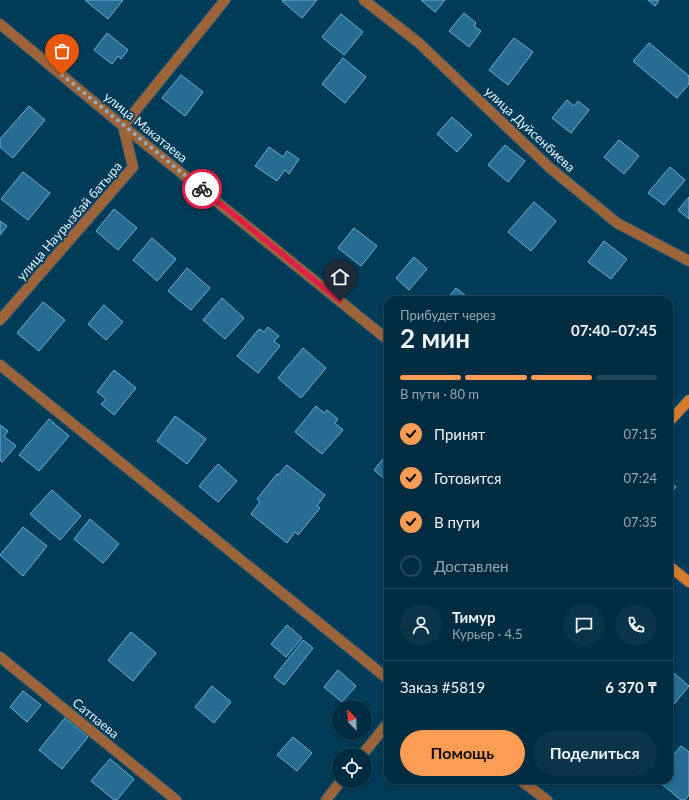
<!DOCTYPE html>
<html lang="ru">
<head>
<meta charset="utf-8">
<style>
  body { margin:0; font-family:Lato,sans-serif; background:#0a3448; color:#f1f3f6; height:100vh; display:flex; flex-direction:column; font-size:15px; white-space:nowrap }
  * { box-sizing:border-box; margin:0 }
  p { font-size:13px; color:#95a7b1 }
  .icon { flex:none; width:22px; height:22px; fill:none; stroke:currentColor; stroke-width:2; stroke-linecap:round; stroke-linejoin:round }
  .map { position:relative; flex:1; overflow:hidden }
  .panel { position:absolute; left:384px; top:296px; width:289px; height:488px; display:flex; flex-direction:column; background:#002c41; border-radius:12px; box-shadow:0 2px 6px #0003,0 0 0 1px #22485a }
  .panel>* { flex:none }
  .needle { width:26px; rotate:337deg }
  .fabs { position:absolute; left:332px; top:700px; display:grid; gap:8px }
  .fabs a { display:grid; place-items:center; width:40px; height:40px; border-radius:50%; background:#002c41; box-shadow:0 2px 6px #0003,0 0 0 1px #22485a; font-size:20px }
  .pin { position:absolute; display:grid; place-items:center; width:34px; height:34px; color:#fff; margin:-41px -17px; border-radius:50% 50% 50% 0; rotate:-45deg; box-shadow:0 0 4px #0007 }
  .pin .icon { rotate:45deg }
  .courier { position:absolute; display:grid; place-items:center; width:40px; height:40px; margin:-20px; border:3px solid #e11d48; border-radius:50%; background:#fff; color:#222; box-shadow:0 1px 5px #0007 }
  .headline em { font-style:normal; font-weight:700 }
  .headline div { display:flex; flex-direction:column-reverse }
  .headline { display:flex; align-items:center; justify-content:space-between; height:68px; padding:0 16px }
  h1 { font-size:26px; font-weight:700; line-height:30px }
  .bar { display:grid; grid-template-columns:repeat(4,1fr); gap:6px 4px; align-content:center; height:48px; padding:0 16px }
  .bar i { height:5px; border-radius:3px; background:#22485a }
  .bar .active { background:#fc9d53 }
  .bar p { grid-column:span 4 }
  .line { display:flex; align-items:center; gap:10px; padding:0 16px; border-top:1px solid #22485a }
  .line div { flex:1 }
  .round { display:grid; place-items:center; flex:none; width:42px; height:42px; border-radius:21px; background:#0a3448 }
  ol { padding:0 16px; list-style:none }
  li { display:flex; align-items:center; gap:12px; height:44px }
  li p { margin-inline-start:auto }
  li .icon { padding:4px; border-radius:50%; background:#fc9d53; color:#111; stroke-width:4 }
  li:last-child { color:#95a7b1 }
  li i { width:22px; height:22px; border:2px solid #22485a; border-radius:50% }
  .cta { display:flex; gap:8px; margin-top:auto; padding:8px 16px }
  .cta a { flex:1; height:46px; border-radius:24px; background:#fc9d53; color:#111; font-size:16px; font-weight:700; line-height:46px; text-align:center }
  .cta a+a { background:#0a3448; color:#f1f3f6 }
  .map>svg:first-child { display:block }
</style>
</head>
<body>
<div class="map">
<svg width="689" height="800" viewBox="0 0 689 800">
  <rect width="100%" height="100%" fill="#003b57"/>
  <path fill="#266c93" stroke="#6cb0d9" d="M 85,0 L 123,0 L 108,19 Z
    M 283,0 L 317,0 L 302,18 L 282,1 Z
    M 421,0 L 445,0 L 435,12 Z
    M 648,0 L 659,0 L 655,6 Z
    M 464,13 L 476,23 L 474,26 L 481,31 L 469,47 L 449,31 Z
    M 341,14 L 363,32 L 344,55 L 322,37 Z
    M 107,33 L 128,50 L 121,59 L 118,56 L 112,64 L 94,50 Z
    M 514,38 L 533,52 L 508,85 L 489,70 Z
    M 649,43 L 689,76 L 689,84 L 677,98 L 633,61 Z
    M 343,58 L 366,77 L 345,103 L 322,84 Z
    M 181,75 L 203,92 L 185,116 L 162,98 Z
    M 567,100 L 574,106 L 578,101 L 589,110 L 571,133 L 552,118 Z
    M 29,106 L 45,120 L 13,158 L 0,147 L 0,139 Z
    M 452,117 L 472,135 L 457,152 L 437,134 Z
    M 619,140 L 639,156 L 624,174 L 604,157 Z
    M 505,145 L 525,161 L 508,182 L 488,165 Z
    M 269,147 L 283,157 L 287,151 L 299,159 L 289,174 L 285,170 L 277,181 L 255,166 Z
    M 670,167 L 685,180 L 664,205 L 648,193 Z
    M 23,172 L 50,193 L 28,220 L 1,199 Z
    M 689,197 L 689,219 L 678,210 Z
    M 534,202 L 556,221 L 531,251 L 508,232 Z
    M 114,209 L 137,228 L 118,250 L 96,231 Z
    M 0,221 L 7,226 L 0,235 Z
    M 354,228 L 377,246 L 361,266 L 338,248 Z
    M 152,238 L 176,259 L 157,281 L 133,260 Z
    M 604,241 L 627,259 L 611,279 L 588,262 Z
    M 414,257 L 427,269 L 409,290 L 396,278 Z
    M 187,268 L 210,288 L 191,310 L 168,291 Z
    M 456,288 L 471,300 L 446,300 Z
    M 222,298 L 244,318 L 225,339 L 203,320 Z
    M 43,302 L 65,320 L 39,351 L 17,333 Z
    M 104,305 L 123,322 L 106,340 L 88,324 Z
    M 268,327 L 279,336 L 274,341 L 280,346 L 258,373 L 237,356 L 259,329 L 264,332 Z
    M 303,348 L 326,368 L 301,398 L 278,378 Z
    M 114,370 L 136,388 L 114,415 L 101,404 L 106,399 L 97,392 Z
    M 316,406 L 324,413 L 327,410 L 338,419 L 335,423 L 343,430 L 322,454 L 295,432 Z
    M 175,416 L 206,439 L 187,464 L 157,441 Z
    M 49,419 L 69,436 L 39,471 L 19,455 Z
    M 0,425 L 8,431 L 4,436 L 16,446 L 2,462 L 0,460 Z
    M 388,453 L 388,482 L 374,470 Z
    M 218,464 L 237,481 L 218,502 L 199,486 Z
    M 287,465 L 325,495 L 317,506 L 320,508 L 298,535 L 295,532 L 287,543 L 251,514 L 260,502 L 257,499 L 277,474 L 278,475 Z
    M 669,481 L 676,487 L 669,495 Z
    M 52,490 L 81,516 L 60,540 L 30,514 Z
    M 90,519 L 119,544 L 103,563 L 74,539 Z
    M 23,527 L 47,546 L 23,576 L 0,555 Z
    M 287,625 L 302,638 L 286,657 L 271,644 Z
    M 131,632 L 156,653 L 133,681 L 108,660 Z
    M 303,640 L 313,648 L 284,685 L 274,677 Z
    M 669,669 L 689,686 L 669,710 Z
    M 338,670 L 356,686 L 342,702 L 324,687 Z
    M 212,686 L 231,702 L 214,723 L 195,707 Z
    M 23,691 L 41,705 L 27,722 L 10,707 Z
    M 65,718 L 88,737 L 62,769 L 39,750 Z
    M 293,737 L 312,753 L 297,771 L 277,755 Z
    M 681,746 L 689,752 L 689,795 L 685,800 L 681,800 L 657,780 L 669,780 L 669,760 Z
    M 110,759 L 134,779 L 117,800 L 114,800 L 91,781 Z"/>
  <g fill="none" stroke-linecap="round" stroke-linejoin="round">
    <g stroke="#245871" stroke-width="12">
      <path id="street" d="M 364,0 L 419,43 L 550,168 L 617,223 L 689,261
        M 0,24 L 123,126 L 388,340
        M 0,320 L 133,167 L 123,126 L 225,0
        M 0,365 L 388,679
        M 0,657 L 176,800
        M 362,755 L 388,723
        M 520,780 L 547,800
        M 326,800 L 341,781"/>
    </g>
    <g stroke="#245871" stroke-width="12">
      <path id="secondary" d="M 669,422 L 689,400
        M 669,566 L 689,582"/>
    </g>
    <use href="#street" stroke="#9d6439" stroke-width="10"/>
    <use href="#secondary" stroke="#d67c2e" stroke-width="10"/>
  </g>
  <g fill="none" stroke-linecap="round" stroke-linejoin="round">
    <path stroke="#94b1c1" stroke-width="4" stroke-dasharray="0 7.2" d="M 62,75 L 202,189"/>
    <path stroke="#e11d48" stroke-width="5" d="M 202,189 L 340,301"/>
  </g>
  <g text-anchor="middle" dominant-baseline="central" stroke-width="3.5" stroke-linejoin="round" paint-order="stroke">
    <g font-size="13" fill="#e4f1fa" stroke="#003b57">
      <text transform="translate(146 127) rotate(39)">улица Макатаева</text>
      <text transform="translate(530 129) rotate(43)">улица Дуйсенбиева</text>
      <text transform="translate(69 221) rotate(-49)">улица Наурызбай батыра</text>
      <text transform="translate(96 718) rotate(39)">Сатпаева</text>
    </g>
  </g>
</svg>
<div class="fabs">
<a><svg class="needle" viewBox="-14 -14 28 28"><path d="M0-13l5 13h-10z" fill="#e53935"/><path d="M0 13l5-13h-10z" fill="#95a7b1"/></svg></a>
<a><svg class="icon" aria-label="locate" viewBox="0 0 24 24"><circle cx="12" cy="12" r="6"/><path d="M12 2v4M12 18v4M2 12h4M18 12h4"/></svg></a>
</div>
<div class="pin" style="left:62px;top:75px;background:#ea580c"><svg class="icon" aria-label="bag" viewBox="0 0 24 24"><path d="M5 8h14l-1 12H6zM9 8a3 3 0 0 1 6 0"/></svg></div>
<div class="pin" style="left:340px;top:301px;background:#1f2937"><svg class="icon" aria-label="home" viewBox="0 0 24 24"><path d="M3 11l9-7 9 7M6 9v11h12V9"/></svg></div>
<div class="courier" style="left:202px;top:189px"><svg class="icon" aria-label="bike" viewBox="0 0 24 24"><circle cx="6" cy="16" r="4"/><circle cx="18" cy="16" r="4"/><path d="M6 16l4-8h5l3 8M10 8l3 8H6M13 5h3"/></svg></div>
<section class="panel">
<div class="headline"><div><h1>2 мин</h1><p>Прибудет через</p></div><em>07:40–07:45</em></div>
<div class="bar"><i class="active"></i><i class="active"></i><i class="active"></i><i></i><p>В пути · 80 m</p></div>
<ol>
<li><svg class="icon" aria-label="check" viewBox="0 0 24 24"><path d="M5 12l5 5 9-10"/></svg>Принят<p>07:15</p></li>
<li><svg class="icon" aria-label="check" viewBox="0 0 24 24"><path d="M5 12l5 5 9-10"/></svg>Готовится<p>07:24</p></li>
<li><svg class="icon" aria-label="check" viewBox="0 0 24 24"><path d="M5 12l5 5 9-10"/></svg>В пути<p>07:35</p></li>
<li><i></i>Доставлен</li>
</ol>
<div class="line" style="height:72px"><a class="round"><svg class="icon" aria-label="person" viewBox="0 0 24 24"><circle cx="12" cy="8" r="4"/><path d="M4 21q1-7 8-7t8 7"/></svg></a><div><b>Тимур</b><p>Курьер · 4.5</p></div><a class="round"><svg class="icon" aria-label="chat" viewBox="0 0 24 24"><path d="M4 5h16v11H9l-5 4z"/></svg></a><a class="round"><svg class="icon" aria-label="phone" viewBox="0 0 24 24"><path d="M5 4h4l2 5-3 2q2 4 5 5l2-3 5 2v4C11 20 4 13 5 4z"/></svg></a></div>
<div class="line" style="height:52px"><div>Заказ #5819</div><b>6 370 ₸</b></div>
<div class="cta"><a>Помощь</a><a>Поделиться</a></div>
</section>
</div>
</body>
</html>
